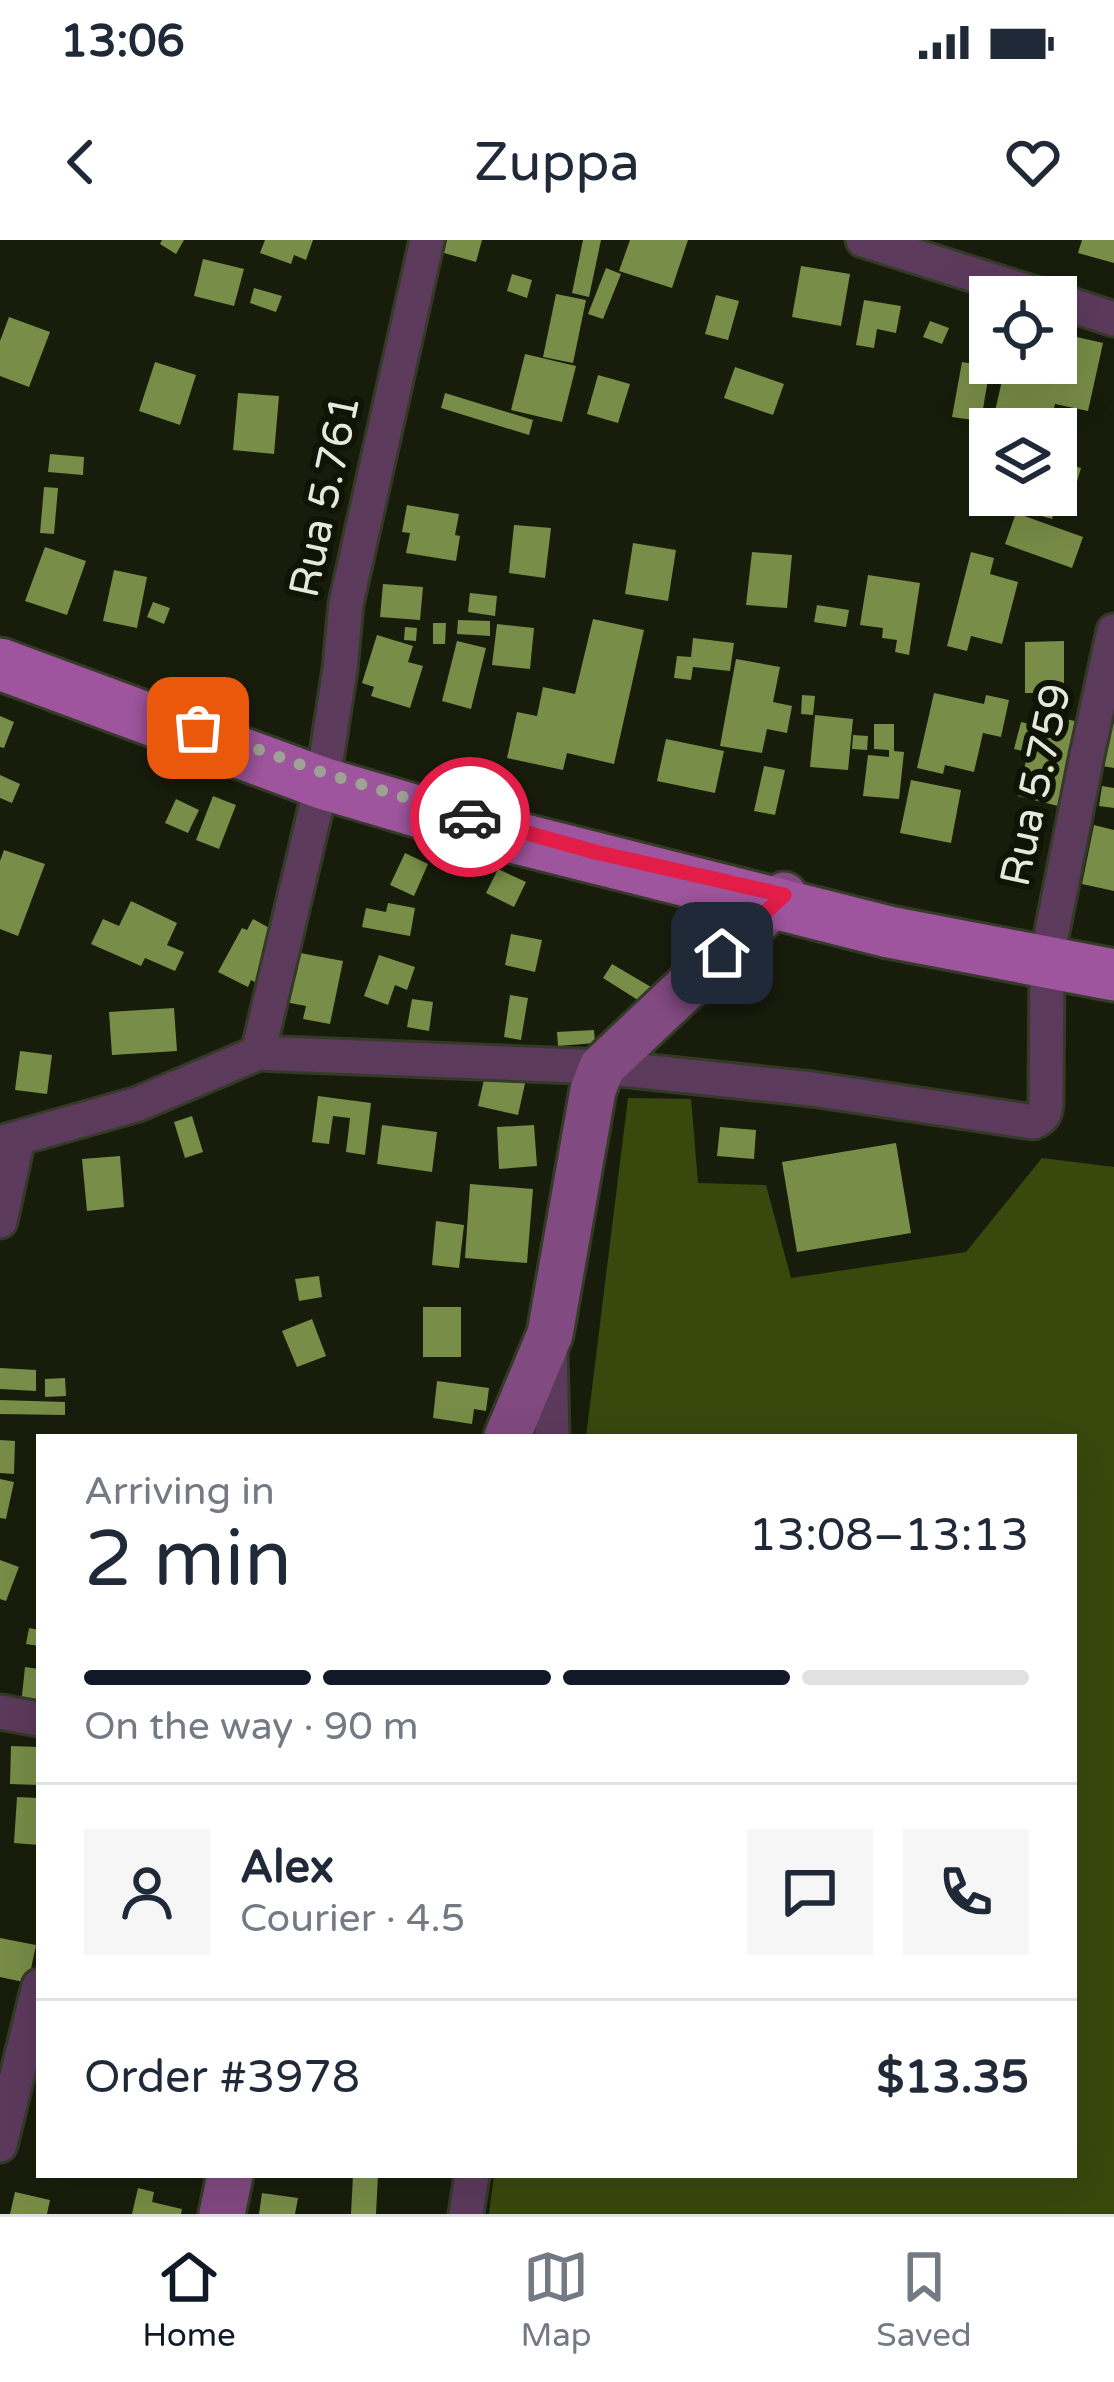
<!DOCTYPE html>
<html lang="en">
<head>
<meta charset="utf-8">
<style>
  body { margin:0; font-family:"Varela Round",sans-serif; background:#f6f6f7; color:#1f2937; height:100vh; display:flex; flex-direction:column; font-size:45px; white-space:nowrap }
  * { box-sizing:border-box; margin:0 }
  p { font-size:39px; color:#747a83 }
  .icon { flex:none; width:66px; height:66px; fill:none; stroke:currentColor; stroke-width:2; stroke-linecap:round; stroke-linejoin:round }
  .map { position:relative; flex:1; overflow:hidden }
  .drawer { position:absolute; left:36px; top:1194px; width:1041px; height:744px; display:flex; flex-direction:column; background:#fff; border-radius:0px; box-shadow:0 12px 48px #0002 }
  .drawer>* { flex:none }
  .fabs { position:absolute; left:969px; top:36px; display:grid; gap:24px }
  .fabs a { display:grid; place-items:center; width:108px; height:108px; border-radius:0px; background:#fff; box-shadow:0 12px 48px #0002; font-size:60px }
  .pin { position:absolute; display:grid; place-items:center; width:102px; height:102px; color:#fff; margin:-51px; border-radius:24px; box-shadow:0 6px 18px #0006 }
  .courier { position:absolute; display:grid; place-items:center; width:120px; height:120px; margin:-60px; border:9px solid #e11d48; border-radius:50%; background:#fff; color:#222; box-shadow:0 3px 15px #0007 }
  .headline em { font-style:normal; font-weight:600 }
  .headline div { display:flex; flex-direction:column-reverse }
  .headline { display:flex; align-items:center; justify-content:space-between; height:204px; padding:0 48px }
  h1 { font-size:78px; font-weight:600; line-height:90px }
  .bar { display:grid; grid-template-columns:repeat(4,1fr); gap:18px 12px; align-content:center; height:144px; padding:0 48px }
  .bar i { height:15px; border-radius:9px; background:#e0e1e3 }
  .bar .on { background:#111827 }
  .bar p { grid-column:span 4 }
  .line { display:flex; align-items:center; gap:30px; padding:0 48px; border-top:3px solid #e0e1e3 }
  .line div { flex:1 }
  .round { display:grid; place-items:center; flex:none; width:126px; height:126px; border-radius:0px; background:#f6f6f7 }
  .status { display:flex; justify-content:space-between; align-items:center; height:84px; padding:0 60px; background:#fff; direction:ltr }
  .status svg { height:33px; fill:currentColor }
  header { display:flex; justify-content:space-between; align-items:center; height:156px; padding:0 48px; background:#fff; font-size:54px; font-weight:600 }
  .dock { display:flex; justify-content:space-around; align-items:center; height:168px; border-top:3px solid #e0e1e3; background:#fff; font-size:33px; color:#747a83 }
  .dock a { display:grid; justify-items:center; gap:6px }
  .dock .on { color:#111827 }
  .map>svg:first-child { display:block }
</style>
</head>
<body>
<div class="status"><b>13:06</b><svg viewBox="0 0 49 12"><path d="M0 12V9h3v3zM5 12V6h3v6zM10 12V3h3v9zM15 12V0h3v12zM26 1h20v11H26zM47 4h2v5h-2z"/></svg></div>
<header><svg class="icon" aria-label="back" viewBox="0 0 24 24"><path d="M15 5l-7 7 7 7"/></svg>Zuppa<svg class="icon" aria-label="heart" viewBox="0 0 24 24"><path d="M12 20l-8-8c-3-5 5-10 8-4 3-6 11-1 8 4z"/></svg></header>
<div class="map">
<svg width="1114" height="1974" viewBox="0 0 1114 1974">
  <rect width="100%" height="100%" fill="#181d0b"/>
  <path fill="#39480d" d="M 628,858 L 691,859 L 698,943 L 766,945 L 791,1038 L 966,1012 L 1042,918 L 1114,927 L 1114,1974 L 489,1974 L 494,1935 L 1074,1935 L 1074,1197 L 586,1197 Z"/>
  <path fill="#788d47" d="M 162,0 L 184,0 L 176,14 L 160,4 Z
    M 265,0 L 313,0 L 306,20 L 294,15 L 291,24 L 260,13 Z
    M 447,0 L 482,0 L 476,22 L 444,13 Z
    M 583,0 L 601,0 L 589,57 L 572,53 Z
    M 630,0 L 688,0 L 672,48 L 619,31 Z
    M 1082,0 L 1114,0 L 1114,23 L 1078,13 Z
    M 203,19 L 244,29 L 234,66 L 194,56 Z
    M 801,26 L 850,34 L 841,86 L 792,77 Z
    M 606,28 L 621,34 L 603,79 L 588,74 Z
    M 512,34 L 532,40 L 527,58 L 507,51 Z
    M 254,48 L 282,56 L 276,72 L 250,63 Z
    M 556,54 L 586,60 L 573,123 L 543,117 Z
    M 716,55 L 739,61 L 728,100 L 705,94 Z
    M 864,60 L 901,66 L 896,93 L 877,89 L 874,108 L 856,105 Z
    M 9,77 L 50,92 L 29,147 L 0,136 L 0,101 Z
    M 930,81 L 949,88 L 942,104 L 923,97 Z
    M 1068,95 L 1103,103 L 1088,171 L 1055,164 L 1049,189 L 991,189 L 1006,123 L 1056,123 L 1056,119 L 1063,120 Z
    M 525,114 L 576,126 L 562,182 L 511,170 Z
    M 155,122 L 196,135 L 180,185 L 139,171 Z
    M 962,122 L 990,127 L 981,181 L 952,177 Z
    M 735,127 L 784,144 L 773,175 L 724,158 Z
    M 598,135 L 630,144 L 618,183 L 587,174 Z
    M 238,153 L 279,156 L 274,214 L 233,210 Z
    M 445,153 L 533,180 L 529,195 L 441,168 Z
    M 50,214 L 84,217 L 83,235 L 48,232 Z
    M 1056,221 L 1081,228 L 1072,258 L 1056,253 Z
    M 44,247 L 58,248 L 54,294 L 40,293 Z
    M 1041,255 L 1059,256 L 1052,279 L 1035,274 Z
    M 407,265 L 459,274 L 455,295 L 460,296 L 456,321 L 406,313 L 410,293 L 402,292 Z
    M 1016,273 L 1083,297 L 1072,328 L 1005,304 Z
    M 514,285 L 551,288 L 545,338 L 509,333 Z
    M 633,303 L 676,310 L 668,361 L 625,354 Z
    M 45,307 L 86,321 L 67,375 L 25,361 Z
    M 752,312 L 792,315 L 787,368 L 746,365 Z
    M 971,312 L 994,318 L 990,334 L 1018,342 L 1002,404 L 971,396 L 967,411 L 947,406 Z
    M 114,330 L 147,337 L 137,388 L 103,381 Z
    M 868,335 L 920,343 L 909,415 L 895,412 L 897,400 L 882,398 L 883,388 L 860,385 Z
    M 383,344 L 423,347 L 420,380 L 380,377 Z
    M 470,353 L 497,356 L 495,376 L 468,372 Z
    M 153,362 L 170,368 L 164,384 L 147,377 Z
    M 817,365 L 849,370 L 846,387 L 814,382 Z
    M 593,379 L 644,390 L 614,524 L 567,513 L 563,530 L 507,518 L 517,472 L 537,476 L 543,447 L 575,454 Z
    M 458,380 L 490,381 L 490,396 L 457,394 Z
    M 433,383 L 446,383 L 445,404 L 433,404 Z
    M 497,384 L 534,388 L 530,429 L 492,425 Z
    M 405,387 L 417,388 L 416,401 L 404,400 Z
    M 377,395 L 413,406 L 408,422 L 423,426 L 410,468 L 371,456 L 374,447 L 362,443 Z
    M 693,398 L 734,403 L 730,431 L 693,427 L 691,440 L 674,438 L 677,416 L 691,417 Z
    M 457,401 L 486,408 L 471,469 L 442,461 Z
    M 1064,401 L 1064,453 L 1025,453 L 1025,402 Z
    M 736,419 L 780,427 L 773,462 L 792,466 L 787,493 L 767,489 L 762,513 L 720,506 Z
    M 934,453 L 984,464 L 986,455 L 1009,460 L 1001,497 L 983,493 L 974,532 L 945,525 L 943,534 L 917,528 Z
    M 802,455 L 815,456 L 813,475 L 801,474 Z
    M 1036,472 L 1083,483 L 1062,567 L 1018,556 L 1028,512 L 1014,509 L 1021,482 L 1033,485 Z
    M 815,475 L 853,479 L 848,530 L 810,527 Z
    M 0,476 L 14,482 L 4,508 L 0,507 Z
    M 1109,483 L 1114,484 L 1114,528 L 1102,526 Z
    M 874,484 L 894,484 L 894,511 L 904,512 L 899,559 L 863,556 L 868,515 L 889,517 L 889,510 L 874,509 Z
    M 853,495 L 868,496 L 867,510 L 852,509 Z
    M 666,499 L 724,511 L 715,553 L 657,541 Z
    M 764,526 L 785,530 L 775,575 L 754,571 Z
    M 0,535 L 20,544 L 12,563 L 0,558 Z
    M 911,540 L 961,550 L 951,603 L 900,593 Z
    M 1102,546 L 1114,548 L 1114,568 L 1099,566 Z
    M 213,556 L 236,565 L 219,609 L 196,600 Z
    M 176,559 L 199,570 L 188,593 L 165,583 Z
    M 1094,585 L 1114,590 L 1114,651 L 1082,644 Z
    M 4,610 L 45,624 L 18,696 L 0,689 L 0,621 Z
    M 405,613 L 428,624 L 414,656 L 390,645 Z
    M 498,629 L 526,642 L 514,667 L 486,653 Z
    M 131,661 L 177,683 L 167,705 L 184,712 L 175,731 L 145,718 L 141,726 L 91,704 L 103,679 L 119,686 Z
    M 388,663 L 415,668 L 410,696 L 362,687 L 366,668 L 386,672 Z
    M 253,679 L 284,696 L 258,744 L 251,740 L 248,747 L 218,732 L 242,688 L 247,690 Z
    M 511,694 L 542,700 L 535,732 L 505,725 Z
    M 295,712 L 343,721 L 330,784 L 303,779 L 306,766 L 285,762 Z
    M 379,715 L 415,727 L 407,750 L 395,745 L 388,765 L 364,756 Z
    M 612,724 L 651,747 L 641,762 L 603,738 Z
    M 510,755 L 528,758 L 521,800 L 504,797 Z
    M 412,759 L 433,762 L 429,791 L 407,787 Z
    M 174,768 L 177,811 L 112,815 L 109,772 Z
    M 594,790 L 595,803 L 558,806 L 557,792 Z
    M 20,811 L 52,815 L 47,854 L 15,850 Z
    M 486,831 L 526,839 L 518,875 L 478,866 Z
    M 318,856 L 371,863 L 365,915 L 346,912 L 350,878 L 333,876 L 329,904 L 312,902 Z
    M 192,876 L 203,912 L 185,918 L 174,882 Z
    M 382,885 L 437,892 L 432,932 L 377,924 Z
    M 534,885 L 537,926 L 499,929 L 497,887 Z
    M 720,887 L 756,890 L 754,919 L 717,916 Z
    M 896,903 L 911,993 L 797,1012 L 782,922 Z
    M 120,916 L 124,967 L 87,971 L 82,919 Z
    M 470,944 L 533,949 L 527,1023 L 465,1018 Z
    M 436,981 L 464,985 L 459,1028 L 432,1025 Z
    M 319,1036 L 322,1057 L 299,1061 L 295,1039 Z
    M 423,1067 L 461,1067 L 461,1117 L 423,1117 Z
    M 312,1079 L 326,1116 L 297,1127 L 282,1091 Z
    M 0,1128 L 36,1130 L 36,1151 L 0,1149 Z
    M 65,1138 L 66,1156 L 45,1157 L 45,1139 Z
    M 437,1141 L 489,1148 L 486,1171 L 474,1169 L 472,1184 L 433,1178 Z
    M 0,1160 L 65,1162 L 65,1175 L 0,1174 Z
    M 0,1200 L 15,1201 L 14,1234 L 0,1233 Z
    M 0,1239 L 14,1242 L 6,1279 L 0,1278 Z
    M 0,1320 L 19,1327 L 6,1361 L 0,1359 Z
    M 29,1388 L 39,1390 L 39,1406 L 26,1404 Z
    M 25,1427 L 39,1429 L 39,1467 L 21,1465 Z
    M 11,1506 L 39,1507 L 39,1545 L 10,1544 Z
    M 17,1557 L 39,1558 L 39,1605 L 14,1603 Z
    M 0,1698 L 36,1705 L 28,1743 L 0,1737 Z
    M 353,1935 L 378,1935 L 376,1974 L 351,1974 Z
    M 138,1948 L 154,1952 L 152,1962 L 182,1969 L 181,1974 L 132,1974 Z
    M 15,1952 L 50,1960 L 47,1974 L 10,1974 Z
    M 262,1953 L 298,1958 L 295,1974 L 259,1974 Z"/>
  <g fill="none" stroke-linecap="round" stroke-linejoin="round">
    <g stroke="#353a28" stroke-width="39">
      <path id="street" d="M 863,0 L 1045,57
        M 1056,60 L 1114,79
        M 258,813 L 324,533 L 340,429 L 346,364 L 427,0
        M 0,903 L 138,864 L 258,813 L 602,827 L 812,849 L 1033,882 C 1043,878 1045,874 1046,864 L 1047,717 L 1087,515 L 1114,391
        M 0,981 L 18,898
        M 550,1109 L 552,1197
        M 0,1472 L 39,1479
        M 0,1905 L 39,1746
        M 466,1974 L 472,1935"/>
    </g>
    <g stroke="#353a28" stroke-width="51">
      <path id="secondary" d="M 507,1197 L 550,1094 L 593,850 L 602,827 L 784,655
        M 222,1974 L 230,1935"/>
    </g>
    <g stroke="#353a28" stroke-width="57">
      <path id="primary" d="M 0,424 L 322,543 L 457,583 L 889,692 L 1114,735"/>
    </g>
    <use href="#street" stroke="#5c3a5c" stroke-width="33"/>
    <use href="#secondary" stroke="#814a81" stroke-width="45"/>
    <use href="#primary" stroke="#9e559d" stroke-width="51"/>
  </g>
  <g fill="none" stroke-linecap="round" stroke-linejoin="round">
    <path stroke="#9da294" stroke-width="12" stroke-dasharray="0 21.6" d="M 198,488 L 324,533 L 470,577"/>
    <path stroke="#e11d48" stroke-width="15" d="M 470,577 L 595,612 L 784,655 L 722,713"/>
  </g>
  <g text-anchor="middle" dominant-baseline="central" stroke-width="12" stroke-linejoin="round" paint-order="stroke">
    <g font-size="42" fill="#e5e9dd" stroke="#0f1404">
      <text transform="translate(325 256) rotate(-78)">Rua 5.761</text>
      <text transform="translate(1036 545) rotate(-78)">Rua 5.759</text>
    </g>
  </g>
</svg>
<div class="fabs">
<a><svg class="icon" aria-label="locate" viewBox="0 0 24 24"><circle cx="12" cy="12" r="6"/><path d="M12 2v4M12 18v4M2 12h4M18 12h4"/></svg></a>
<a><svg class="icon" aria-label="layers" viewBox="0 0 24 24"><path d="M12 4l9 5-9 5-9-5zM3 14l9 5 9-5"/></svg></a>
</div>
<div class="pin" style="left:198px;top:488px;background:#ea580c"><svg class="icon" aria-label="bag" viewBox="0 0 24 24"><path d="M5 8h14l-1 12H6zM9 8a3 3 0 0 1 6 0"/></svg></div>
<div class="pin" style="left:722px;top:713px;background:#1f2937"><svg class="icon" aria-label="home" viewBox="0 0 24 24"><path d="M3 11l9-7 9 7M6 9v11h12V9"/></svg></div>
<div class="courier" style="left:470px;top:577px"><svg class="icon" aria-label="car" viewBox="0 0 24 24"><path d="M5 17H2v-5l4-1 3-4h7l3 4 3 1v5h-3M9 17h6M6 11h13"/><circle cx="7" cy="17" r="2"/><circle cx="17" cy="17" r="2"/></svg></div>
<section class="drawer">
<div class="headline"><div><h1>2 min</h1><p>Arriving in</p></div><em>13:08–13:13</em></div>
<div class="bar"><i class="on"></i><i class="on"></i><i class="on"></i><i></i><p>On the way · 90 m</p></div>
<div class="line" style="height:216px"><a class="round"><svg class="icon" aria-label="person" viewBox="0 0 24 24"><circle cx="12" cy="8" r="4"/><path d="M4 21q1-7 8-7t8 7"/></svg></a><div><b>Alex</b><p>Courier · 4.5</p></div><a class="round"><svg class="icon" aria-label="chat" viewBox="0 0 24 24"><path d="M4 5h16v11H9l-5 4z"/></svg></a><a class="round"><svg class="icon" aria-label="phone" viewBox="0 0 24 24"><path d="M5 4h4l2 5-3 2q2 4 5 5l2-3 5 2v4C11 20 4 13 5 4z"/></svg></a></div>
<div class="line" style="height:156px"><div>Order #3978</div><b>$13.35</b></div>
</section>
</div>
<nav class="dock">
<a class="on"><svg class="icon" aria-label="home" viewBox="0 0 24 24"><path d="M3 11l9-7 9 7M6 9v11h12V9"/></svg>Home</a>
<a><svg class="icon" aria-label="map" viewBox="0 0 24 24"><path d="M3 6l6-2 6 2 6-2v14l-6 2-6-2-6 2zM9 4v14M15 6v14"/></svg>Map</a>
<a><svg class="icon" aria-label="saved" viewBox="0 0 24 24"><path d="M7 4h10v16l-5-4-5 4z"/></svg>Saved</a>
</nav>
</body>
</html>
